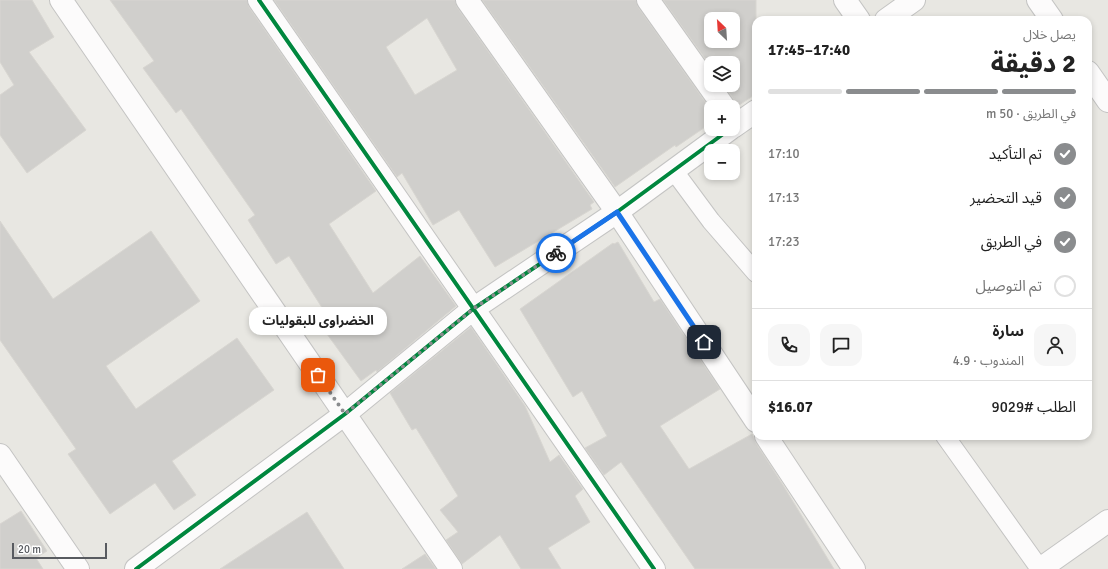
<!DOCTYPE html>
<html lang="ar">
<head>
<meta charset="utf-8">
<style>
  body { margin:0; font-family:Signika,"Noto Sans Arabic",sans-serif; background:#f6f6f6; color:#222; direction:rtl; height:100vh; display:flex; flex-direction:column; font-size:15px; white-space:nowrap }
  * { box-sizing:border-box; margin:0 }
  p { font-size:13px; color:#767676 }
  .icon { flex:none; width:22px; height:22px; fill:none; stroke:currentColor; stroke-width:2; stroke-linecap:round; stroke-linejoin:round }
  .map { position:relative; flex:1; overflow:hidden; direction:ltr }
  .drawer { position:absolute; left:752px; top:16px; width:340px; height:424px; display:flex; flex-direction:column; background:#fff; border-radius:12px; box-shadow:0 2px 6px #0003; direction:rtl }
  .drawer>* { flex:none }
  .needle { width:26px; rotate:335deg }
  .tools { position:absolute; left:704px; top:12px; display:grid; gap:8px }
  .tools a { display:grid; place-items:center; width:36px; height:36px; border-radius:8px; background:#fff; box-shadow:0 2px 6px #0003; font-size:20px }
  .scale { position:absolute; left:12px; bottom:10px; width:95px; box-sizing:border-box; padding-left:4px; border:2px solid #585b60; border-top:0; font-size:11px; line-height:14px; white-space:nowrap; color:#585b60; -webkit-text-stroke:3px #fff; paint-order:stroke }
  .pin { position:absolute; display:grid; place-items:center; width:34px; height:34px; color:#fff; margin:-17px; border-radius:8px; box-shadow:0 2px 6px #0006 }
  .courier { position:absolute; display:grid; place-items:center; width:40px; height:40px; margin:-20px; border:3px solid #1a73e8; border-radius:50%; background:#fff; color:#222; box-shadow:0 1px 5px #0007 }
  .bubble { position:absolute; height:28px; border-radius:12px; background:#fff; box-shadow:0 2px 6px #0003; font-size:13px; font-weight:700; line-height:28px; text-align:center; direction:rtl }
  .head em { font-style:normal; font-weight:700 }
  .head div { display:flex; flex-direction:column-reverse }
  .head { display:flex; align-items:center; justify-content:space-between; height:68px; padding:0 16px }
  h1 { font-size:26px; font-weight:700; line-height:30px }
  .bar { display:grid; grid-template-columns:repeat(4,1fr); gap:6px 4px; align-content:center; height:48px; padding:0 16px }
  .bar i { height:5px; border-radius:3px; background:#e0e0e0 }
  .bar .current { background:#8a8c8e }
  .bar p { grid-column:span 4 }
  .line { display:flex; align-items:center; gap:10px; padding:0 16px; border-top:1px solid #e0e0e0 }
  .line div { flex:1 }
  .round { display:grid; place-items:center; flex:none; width:42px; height:42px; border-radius:12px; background:#f6f6f6 }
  ol { padding:0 16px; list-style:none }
  li { display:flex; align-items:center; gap:12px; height:44px }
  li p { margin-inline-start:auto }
  li .icon { padding:4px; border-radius:50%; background:#8a8c8e; color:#fff; stroke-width:4 }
  li:last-child { color:#767676 }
  li i { width:22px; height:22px; border:2px solid #e0e0e0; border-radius:50% }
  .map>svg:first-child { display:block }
</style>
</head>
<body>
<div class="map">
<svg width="1108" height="569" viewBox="0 0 1108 569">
  <rect width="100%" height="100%" fill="#e8e7e2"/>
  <path fill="#d0cfcc" stroke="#d8d6d1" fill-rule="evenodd" d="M 0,0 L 32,0 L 54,37 L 29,52 L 86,130 L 27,173 L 0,135 L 0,95 L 14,85 L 0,62 Z
    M 110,0 L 247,0 L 249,7 L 376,191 L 329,224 L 373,293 L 420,256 L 456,306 L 377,372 L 376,370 L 361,381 L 319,323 L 328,317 L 289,256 L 276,264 L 248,220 L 255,215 L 181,109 L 176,113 L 143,68 L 154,61 Z
    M 274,0 L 455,0 L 457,7 L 594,202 L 590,205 L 592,209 L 495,267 L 459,210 L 433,225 L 402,173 L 397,177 ZM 427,18 L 457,70 L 415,95 L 386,47 Z
    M 482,0 L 636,0 L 638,7 L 711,110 L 711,123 L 676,147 L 675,145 L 615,187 Z
    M 663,0 L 756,0 L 756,94 L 736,107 L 734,100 L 724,85 L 733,85 L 733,63 L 711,63 L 711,67 ZM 711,19 L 733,19 L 733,41 L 711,41 Z
    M 0,221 L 53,299 L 151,231 L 200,301 L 106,366 L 136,409 L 237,338 L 274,390 L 172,461 L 196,495 L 174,510 L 155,483 L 110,514 L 68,454 L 76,449 L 0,340 Z
    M 618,242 L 654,302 L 660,299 L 720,389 L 660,426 L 689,469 L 752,434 L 756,443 L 783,485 L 834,569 L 695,569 L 621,462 L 604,475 L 585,448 L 607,436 L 582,391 L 573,397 L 520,309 L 613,243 L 614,244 Z
    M 471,327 L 525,406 L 550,462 L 559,455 L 583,489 L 575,496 L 590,522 L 548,548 L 561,569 L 521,569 L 500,535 L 462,564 L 446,540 L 458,532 L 440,510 L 458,496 L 416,428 L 412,430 L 390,393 Z
    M 21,511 L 47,551 L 36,558 L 43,569 L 0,569 L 0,524 Z
    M 307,512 L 344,569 L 220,569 Z
    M 425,554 L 436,569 L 402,569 Z"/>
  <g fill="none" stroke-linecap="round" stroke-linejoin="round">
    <g stroke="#c4c4c3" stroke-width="20">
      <path id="lane" d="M 674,171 L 711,221 L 756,273
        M 945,436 L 1040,569"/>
    </g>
    <g stroke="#c4c4c3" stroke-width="24">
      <path id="street" d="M 61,0 L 451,569
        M 259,0 L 654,569
        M 467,0 L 617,212 L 756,421
        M 648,0 L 724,107
        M 845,0 L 859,20
        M 1038,0 L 1052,20
        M 886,20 L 914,0
        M 1088,72 L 1108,101
        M 733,127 L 756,111
        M 766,436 L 854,569
        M 0,455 L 78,569
        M 136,569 L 345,414 L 473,309 L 617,212 L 730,129
        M 1040,569 L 1108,521"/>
    </g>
    <use href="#lane" stroke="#fcfbfb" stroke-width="18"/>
    <use href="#street" stroke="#fcfbfb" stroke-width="22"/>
    <g stroke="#fff" stroke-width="6">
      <path id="cycleway" d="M 259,0 L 654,569
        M 136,569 L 345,414 L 473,309 L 617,212 L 730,129"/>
    </g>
    <use href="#cycleway" stroke="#00873e" stroke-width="4"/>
  </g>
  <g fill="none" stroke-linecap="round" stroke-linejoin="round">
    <path stroke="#8a8c8e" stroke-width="4" stroke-dasharray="0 7.2" d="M 318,375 L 345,414 L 473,309 L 556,253"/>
    <path stroke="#1a73e8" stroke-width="5" d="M 556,253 L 617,212 L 704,342"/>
  </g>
</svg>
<div class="tools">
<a><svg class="needle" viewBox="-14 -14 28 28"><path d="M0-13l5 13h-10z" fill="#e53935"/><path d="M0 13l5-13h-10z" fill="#767676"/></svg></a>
<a><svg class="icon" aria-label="layers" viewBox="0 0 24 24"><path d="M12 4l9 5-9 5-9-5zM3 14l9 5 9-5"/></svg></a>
<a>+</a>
<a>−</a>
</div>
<div class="scale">20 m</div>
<div class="pin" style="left:318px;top:375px;background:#ea580c"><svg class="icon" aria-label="bag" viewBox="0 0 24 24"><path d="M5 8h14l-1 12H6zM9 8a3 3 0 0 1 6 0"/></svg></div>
<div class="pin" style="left:704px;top:342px;background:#1f2937"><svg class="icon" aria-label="home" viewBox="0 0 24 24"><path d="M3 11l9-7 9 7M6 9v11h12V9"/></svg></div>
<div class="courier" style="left:556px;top:253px"><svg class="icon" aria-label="bike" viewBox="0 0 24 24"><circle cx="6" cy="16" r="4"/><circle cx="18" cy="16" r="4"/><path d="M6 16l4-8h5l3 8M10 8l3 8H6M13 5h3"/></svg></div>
<div class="bubble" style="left:249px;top:307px;width:138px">الخضراوى للبقوليات</div>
<section class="drawer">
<div class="head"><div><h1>2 دقيقة</h1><p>يصل خلال</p></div><em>17:40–17:45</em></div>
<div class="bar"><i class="current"></i><i class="current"></i><i class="current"></i><i></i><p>في الطريق · 50 m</p></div>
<ol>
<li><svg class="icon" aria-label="check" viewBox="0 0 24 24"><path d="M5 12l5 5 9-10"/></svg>تم التأكيد<p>17:10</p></li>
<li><svg class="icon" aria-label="check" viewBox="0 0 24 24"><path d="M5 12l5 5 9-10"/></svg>قيد التحضير<p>17:13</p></li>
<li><svg class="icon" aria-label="check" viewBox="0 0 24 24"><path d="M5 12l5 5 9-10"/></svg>في الطريق<p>17:23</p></li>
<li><i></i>تم التوصيل</li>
</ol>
<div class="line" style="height:72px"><a class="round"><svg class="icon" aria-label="person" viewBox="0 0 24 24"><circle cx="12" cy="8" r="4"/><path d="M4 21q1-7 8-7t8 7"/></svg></a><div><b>سارة</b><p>المندوب · 4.9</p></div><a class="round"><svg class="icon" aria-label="chat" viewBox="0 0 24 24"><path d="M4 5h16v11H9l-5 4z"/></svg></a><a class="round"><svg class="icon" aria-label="phone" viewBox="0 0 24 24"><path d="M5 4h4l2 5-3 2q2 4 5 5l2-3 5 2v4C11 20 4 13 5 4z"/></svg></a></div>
<div class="line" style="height:52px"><div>الطلب #9029</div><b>$16.07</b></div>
</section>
</div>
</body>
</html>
